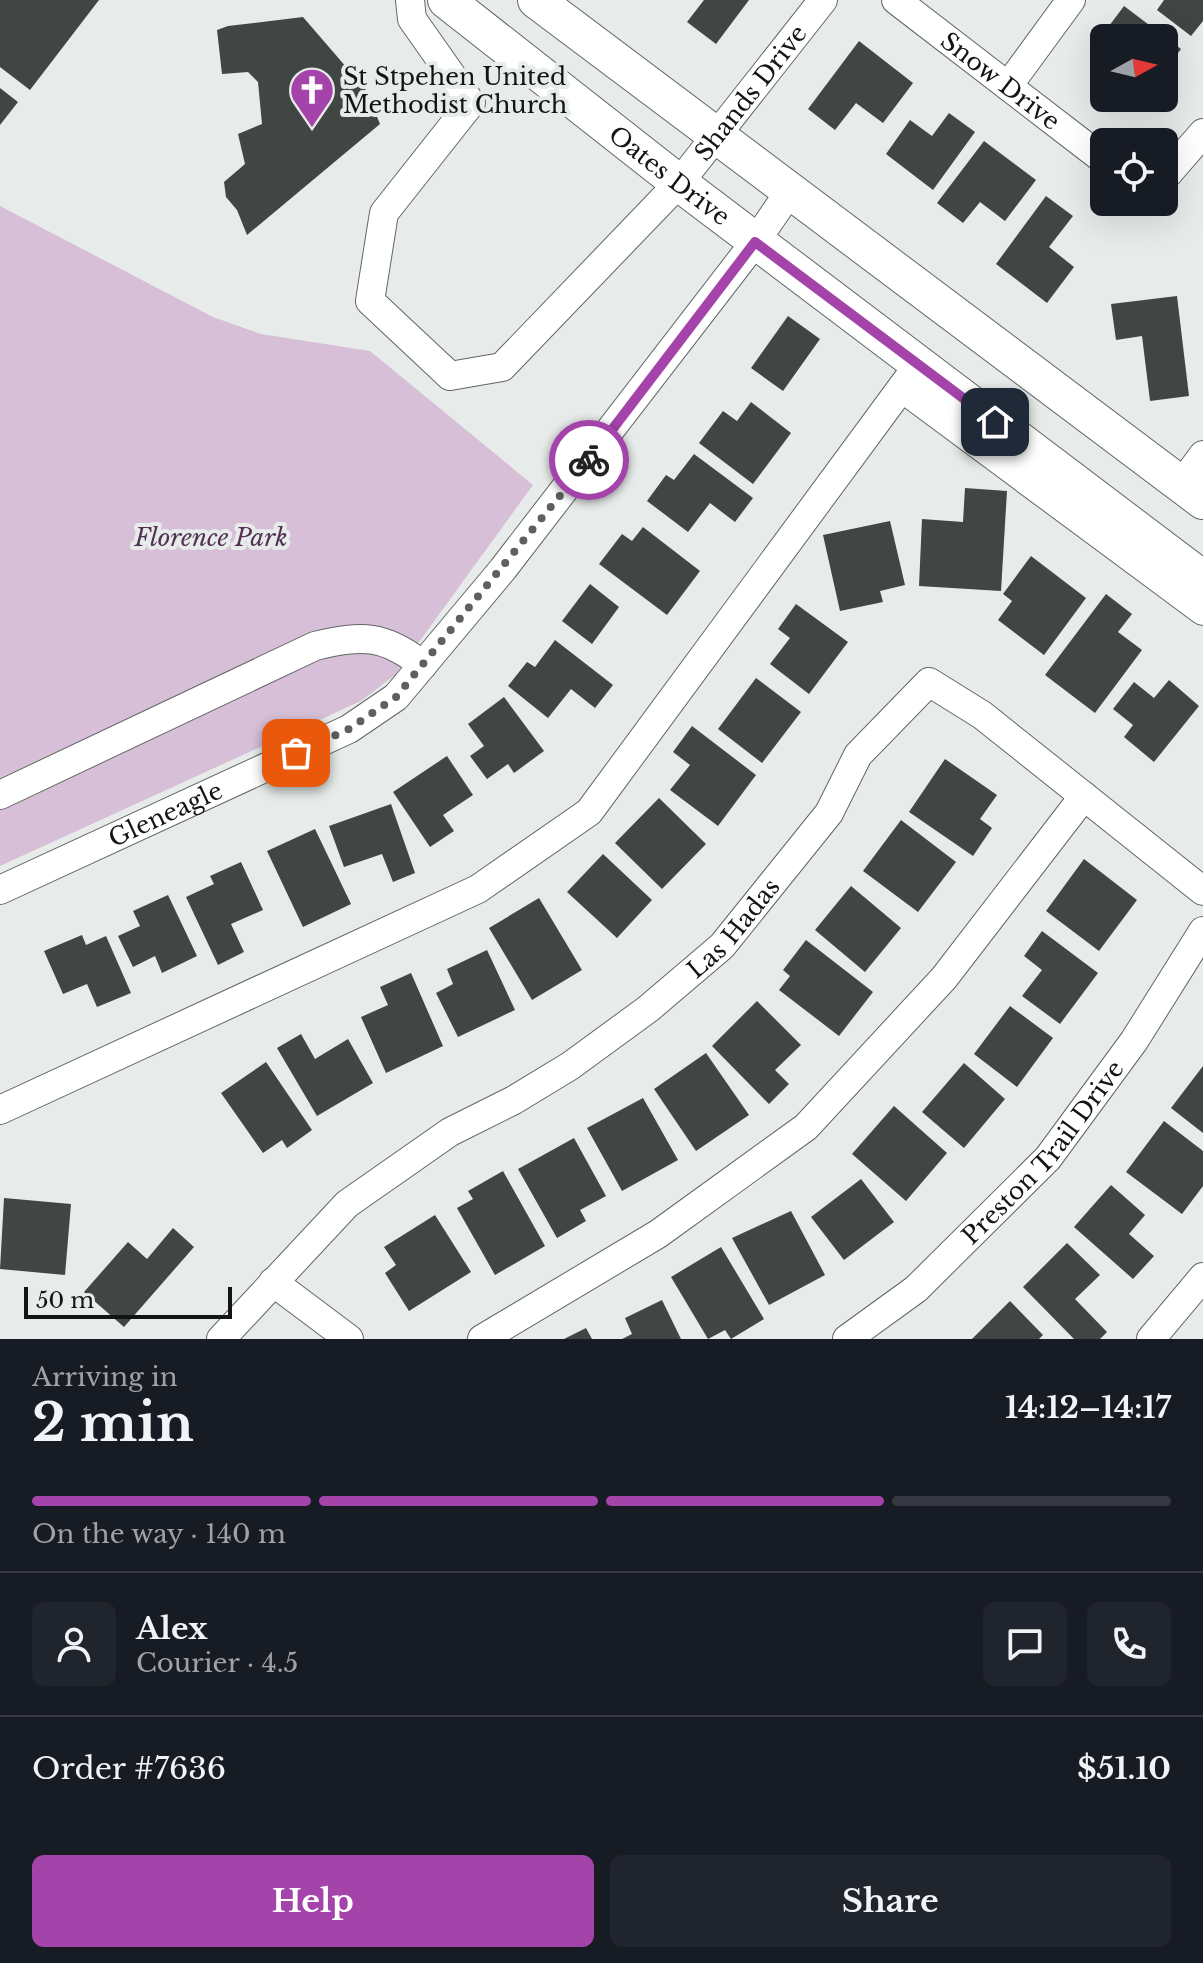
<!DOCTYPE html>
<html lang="en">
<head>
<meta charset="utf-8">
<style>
  body { margin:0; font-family:"Libre Baskerville",serif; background:#20242c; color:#f1f3f6; height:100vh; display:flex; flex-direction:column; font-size:30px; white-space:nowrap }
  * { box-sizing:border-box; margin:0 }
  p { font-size:26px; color:#9ea1a6 }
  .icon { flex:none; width:44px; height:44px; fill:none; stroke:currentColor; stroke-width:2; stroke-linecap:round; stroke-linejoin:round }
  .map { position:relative; height:1339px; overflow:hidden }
  .side { display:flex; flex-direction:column; background:#171b24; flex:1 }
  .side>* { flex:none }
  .needle { width:52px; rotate:82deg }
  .controls { position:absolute; left:1090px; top:24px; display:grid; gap:16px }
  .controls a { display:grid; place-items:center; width:88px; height:88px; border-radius:12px; background:#171b24; box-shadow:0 8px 32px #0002; font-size:40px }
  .scale { position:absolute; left:24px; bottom:20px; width:208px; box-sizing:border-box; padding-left:8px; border:4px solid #131514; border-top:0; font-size:22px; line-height:28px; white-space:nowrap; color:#131514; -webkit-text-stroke:6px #e7ecea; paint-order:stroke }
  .pin { position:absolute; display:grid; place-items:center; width:68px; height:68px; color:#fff; margin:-34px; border-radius:16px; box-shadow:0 4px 12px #0006 }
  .courier { position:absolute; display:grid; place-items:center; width:80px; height:80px; margin:-40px; border:6px solid #a443aa; border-radius:50%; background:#fff; color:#222; box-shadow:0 2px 10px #0007 }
  .head em { font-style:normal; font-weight:800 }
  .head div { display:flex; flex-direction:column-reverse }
  .head { display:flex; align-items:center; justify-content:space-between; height:136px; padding:0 32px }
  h1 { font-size:52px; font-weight:800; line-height:60px }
  .bar { display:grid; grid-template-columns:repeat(4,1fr); gap:12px 8px; align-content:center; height:96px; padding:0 32px }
  .bar i { height:10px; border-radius:6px; background:#363941 }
  .bar .active { background:#a443aa }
  .bar p { grid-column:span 4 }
  .line { display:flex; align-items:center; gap:20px; padding:0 32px; border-top:2px solid #363941 }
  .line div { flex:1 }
  .round { display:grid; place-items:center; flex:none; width:84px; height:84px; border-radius:12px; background:#20242c }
  .button { display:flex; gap:16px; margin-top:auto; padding:16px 32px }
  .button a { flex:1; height:92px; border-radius:12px; background:#a443aa; color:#fff; font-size:32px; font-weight:800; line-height:92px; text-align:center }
  .button a+a { background:#20242c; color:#f1f3f6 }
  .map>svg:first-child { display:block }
</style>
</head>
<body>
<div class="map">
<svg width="1203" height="1339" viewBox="0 0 1203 1339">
  <rect width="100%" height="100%" fill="#e7ecea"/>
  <path fill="#d7c0d7" d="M 0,206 L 213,317 L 261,334 L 370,351 L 533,485 L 395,675 L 361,701 L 0,866 Z"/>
  <path fill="#414543" d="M 0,0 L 99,0 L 30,90 L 0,67 Z
    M 704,0 L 749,0 L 716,44 L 687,22 Z
    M 1164,0 L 1203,0 L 1203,21 L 1191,36 L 1157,10 Z
    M 1124,6 L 1181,49 L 1164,72 L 1164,38 L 1116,38 L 1106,30 Z
    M 303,17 L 366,90 L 380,124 L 247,235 L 237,210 L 226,197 L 224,182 L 245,164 L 238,134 L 262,124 L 258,82 L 248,72 L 222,74 L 217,30 L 228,26 Z
    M 859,41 L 913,83 L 883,123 L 856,103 L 835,130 L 808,109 Z
    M 0,88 L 18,102 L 0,125 Z
    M 949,113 L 975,132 L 933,190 L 886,154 L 910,120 L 932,136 Z
    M 984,141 L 1036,180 L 1005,221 L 980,202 L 963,223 L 937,203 Z
    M 1046,196 L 1073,216 L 1049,247 L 1074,267 L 1047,303 L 996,264 Z
    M 1177,296 L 1189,396 L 1150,401 L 1142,336 L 1116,340 L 1111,304 Z
    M 788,316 L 820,339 L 783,391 L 751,368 Z
    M 751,402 L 791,433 L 753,484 L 699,443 L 723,411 L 737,421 Z
    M 694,454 L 753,498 L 735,522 L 710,503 L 688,532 L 647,501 L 666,475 L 674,480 Z
    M 965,488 L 1007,491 L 1001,591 L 919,586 L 922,519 L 963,522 Z
    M 890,521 L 905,585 L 880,591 L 883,602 L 840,611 L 823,535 Z
    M 643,527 L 700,571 L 667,615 L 599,564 L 622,534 L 632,541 Z
    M 1031,556 L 1086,598 L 1044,655 L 998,620 L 1012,601 L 1003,594 Z
    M 590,584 L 619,607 L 592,644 L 562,621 Z
    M 1106,594 L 1132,614 L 1118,632 L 1142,650 L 1095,713 L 1045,675 Z
    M 796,604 L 848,642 L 809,694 L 770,664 L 790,638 L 778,629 Z
    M 555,640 L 613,685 L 595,708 L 571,689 L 548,718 L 508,686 L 527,662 L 535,667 Z
    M 756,678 L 801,712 L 762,763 L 718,729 Z
    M 1169,680 L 1199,706 L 1154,762 L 1124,737 L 1133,725 L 1113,709 L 1134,682 L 1154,698 Z
    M 504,697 L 544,751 L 514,773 L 508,764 L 487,779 L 470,756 L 484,746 L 468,724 Z
    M 692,726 L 756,775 L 718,826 L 670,790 L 690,765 L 673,752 Z
    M 447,756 L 473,795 L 443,815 L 454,831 L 430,847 L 393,792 Z
    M 945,759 L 997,795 L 980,819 L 992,828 L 973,856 L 909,812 Z
    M 659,798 L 706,844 L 662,889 L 615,843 Z
    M 391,804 L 415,873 L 393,882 L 382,854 L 344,867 L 329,826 Z
    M 901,820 L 956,862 L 918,912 L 863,871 Z
    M 315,829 L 351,904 L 303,927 L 267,851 Z
    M 603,854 L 652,900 L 617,938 L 567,892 Z
    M 1084,859 L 1137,900 L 1099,951 L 1046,911 Z
    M 241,862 L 263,910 L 231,924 L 244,952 L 218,965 L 186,897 L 214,884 L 210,876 Z
    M 851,886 L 901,928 L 865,972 L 815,930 Z
    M 168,895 L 197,956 L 162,973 L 155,956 L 133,967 L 118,936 L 140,926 L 133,911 Z
    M 539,898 L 582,970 L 532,1000 L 489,928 Z
    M 1042,931 L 1098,973 L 1060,1024 L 1022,996 L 1042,970 L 1024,956 Z
    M 82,935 L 86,945 L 106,936 L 131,993 L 97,1007 L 87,984 L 63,994 L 44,951 Z
    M 806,940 L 873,992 L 839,1036 L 779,990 L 790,976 L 783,970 Z
    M 487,950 L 515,1010 L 458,1037 L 436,993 L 453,984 L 447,969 Z
    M 411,973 L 443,1046 L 386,1073 L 361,1017 L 388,1005 L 380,987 Z
    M 757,1001 L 801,1045 L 775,1070 L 789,1084 L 769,1104 L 712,1046 Z
    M 1010,1006 L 1053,1038 L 1017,1087 L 974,1054 Z
    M 301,1034 L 315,1059 L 348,1039 L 373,1083 L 317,1116 L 277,1048 Z
    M 706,1053 L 749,1115 L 696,1151 L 654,1089 Z
    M 266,1062 L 312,1130 L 287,1148 L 282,1140 L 263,1153 L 221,1093 Z
    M 964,1063 L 1005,1099 L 964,1148 L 922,1112 Z
    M 1203,1066 L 1203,1133 L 1171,1108 Z
    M 643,1098 L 678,1160 L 622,1191 L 587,1128 Z
    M 894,1106 L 947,1153 L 906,1201 L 852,1154 Z
    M 1164,1121 L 1203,1151 L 1203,1186 L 1182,1214 L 1126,1172 Z
    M 574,1138 L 606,1196 L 580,1210 L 586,1221 L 557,1238 L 518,1169 Z
    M 503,1171 L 545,1246 L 495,1275 L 457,1208 L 473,1199 L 468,1191 Z
    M 861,1179 L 894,1222 L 844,1260 L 811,1217 Z
    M 1111,1185 L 1145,1215 L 1129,1234 L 1154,1256 L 1133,1279 L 1074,1227 Z
    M 4,1198 L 71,1204 L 65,1275 L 0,1269 Z
    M 791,1211 L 825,1275 L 769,1305 L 732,1238 Z
    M 435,1215 L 471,1272 L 409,1311 L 385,1273 L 396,1265 L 384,1247 Z
    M 173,1228 L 194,1247 L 124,1327 L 84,1292 L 128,1242 L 147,1259 Z
    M 1067,1243 L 1100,1275 L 1075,1299 L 1107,1332 L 1100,1339 L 1074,1339 L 1023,1287 Z
    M 721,1247 L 764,1319 L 731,1339 L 725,1330 L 708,1339 L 671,1277 Z
    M 662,1300 L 681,1339 L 622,1339 L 632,1334 L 625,1318 Z
    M 1010,1301 L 1043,1335 L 1039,1339 L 972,1339 Z
    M 586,1328 L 592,1339 L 564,1339 Z"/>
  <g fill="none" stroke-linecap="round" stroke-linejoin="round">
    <g stroke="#616664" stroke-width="30">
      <g id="minor">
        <path id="s1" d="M 410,0 L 412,19 L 471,103 L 384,213 L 370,301 L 450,376 L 502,367 L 679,183 L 823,0"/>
        <path id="s2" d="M 896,0 L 1104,160"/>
        <path d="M 1008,86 L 1071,0"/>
        <path d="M 1164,178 L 1203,133"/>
        <path d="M 902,388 L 1203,611"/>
        <path d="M 1181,485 L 1203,455"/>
        <path d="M 0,795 L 315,646 C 363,635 383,634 423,665"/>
        <path id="s3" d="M 0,890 L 349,729 L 396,697 L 503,569 L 755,242 L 790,191"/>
        <path d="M 0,1110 L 478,889 L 589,812 L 919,364"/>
        <path d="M 273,1282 L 349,1339"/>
        <path id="s4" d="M 221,1339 L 347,1204 L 450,1132 L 514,1100 L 570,1066 L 648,1009 L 722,946 L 829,813 L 858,755 L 929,682 L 982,715 L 1203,891"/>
        <path d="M 482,1339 L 658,1234 L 806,1127 L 944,978 L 1084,796"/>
        <path id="s5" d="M 847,1339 L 916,1289 L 1048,1158 L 1134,1041 L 1203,931"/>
        <path d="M 1151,1339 L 1203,1277"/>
      </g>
    </g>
    <g stroke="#616664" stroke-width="38">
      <g id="major">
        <path id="s6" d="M 446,0 L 679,183 L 1203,579"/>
        <path d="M 536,0 L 1203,501"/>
      </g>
    </g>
    <use href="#minor" stroke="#fff" stroke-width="28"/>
    <use href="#major" stroke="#fff" stroke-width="36"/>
  </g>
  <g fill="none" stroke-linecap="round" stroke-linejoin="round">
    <path stroke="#5d605f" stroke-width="8" stroke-dasharray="0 14.4" d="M 296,753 L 349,729 L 396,697 L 589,460"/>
    <path stroke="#a443aa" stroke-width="10" d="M 589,460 L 755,242 L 995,422"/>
  </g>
  <defs>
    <g id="church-pin" transform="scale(2.3)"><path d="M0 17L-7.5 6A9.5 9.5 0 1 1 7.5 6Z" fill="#a443aa" stroke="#e7ecea"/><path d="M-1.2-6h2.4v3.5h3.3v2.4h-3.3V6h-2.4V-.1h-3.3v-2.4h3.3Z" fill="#fff"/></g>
  </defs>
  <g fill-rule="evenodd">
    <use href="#church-pin" x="312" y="90"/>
  </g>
  <g text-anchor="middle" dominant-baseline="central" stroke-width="8" stroke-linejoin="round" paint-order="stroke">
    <g font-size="24" fill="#131514" stroke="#e7ecea" text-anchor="start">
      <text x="343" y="76">St Stpehen United<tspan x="343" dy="28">Methodist Church</tspan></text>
    </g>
    <g font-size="24" fill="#131514" stroke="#e7ecea">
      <text stroke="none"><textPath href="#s2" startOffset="132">Snow Drive</textPath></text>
      <text stroke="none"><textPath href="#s1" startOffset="884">Shands Drive</textPath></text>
      <text stroke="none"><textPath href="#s6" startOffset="284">Oates Drive</textPath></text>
      <text stroke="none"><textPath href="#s3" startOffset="182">Gleneagle</textPath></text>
      <text stroke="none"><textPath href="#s4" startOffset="662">Las Hadas</textPath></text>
      <text stroke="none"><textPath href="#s5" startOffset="272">Preston Trail Drive</textPath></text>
    </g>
    <g font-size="24" font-style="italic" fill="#533155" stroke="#e7ecea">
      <text x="211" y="537">Florence Park</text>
    </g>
  </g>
</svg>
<div class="controls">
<a><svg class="needle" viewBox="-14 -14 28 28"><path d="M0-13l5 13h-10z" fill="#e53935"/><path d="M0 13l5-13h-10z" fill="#9ea1a6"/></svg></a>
<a><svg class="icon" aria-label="locate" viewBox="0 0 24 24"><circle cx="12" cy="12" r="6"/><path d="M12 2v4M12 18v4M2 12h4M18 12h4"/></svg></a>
</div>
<div class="scale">50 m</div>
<div class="pin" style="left:296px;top:753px;background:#ea580c"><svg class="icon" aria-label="bag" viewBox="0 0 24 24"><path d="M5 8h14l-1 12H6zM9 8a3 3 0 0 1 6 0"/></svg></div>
<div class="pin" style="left:995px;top:422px;background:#1f2937"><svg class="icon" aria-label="home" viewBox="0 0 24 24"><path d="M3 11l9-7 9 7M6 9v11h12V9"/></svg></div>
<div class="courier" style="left:589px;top:460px"><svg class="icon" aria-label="bike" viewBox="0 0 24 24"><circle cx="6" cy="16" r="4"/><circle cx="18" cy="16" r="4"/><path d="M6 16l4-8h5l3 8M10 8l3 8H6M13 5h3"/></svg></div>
</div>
<section class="side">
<div class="head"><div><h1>2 min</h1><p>Arriving in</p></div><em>14:12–14:17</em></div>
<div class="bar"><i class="active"></i><i class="active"></i><i class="active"></i><i></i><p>On the way · 140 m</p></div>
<div class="line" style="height:144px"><a class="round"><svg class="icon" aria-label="person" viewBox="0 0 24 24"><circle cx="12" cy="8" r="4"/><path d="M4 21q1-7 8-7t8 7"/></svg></a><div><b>Alex</b><p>Courier · 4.5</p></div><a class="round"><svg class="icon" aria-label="chat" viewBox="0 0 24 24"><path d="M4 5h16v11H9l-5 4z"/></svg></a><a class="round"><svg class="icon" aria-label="phone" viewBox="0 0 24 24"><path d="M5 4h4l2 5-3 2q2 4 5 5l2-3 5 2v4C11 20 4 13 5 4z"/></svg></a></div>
<div class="line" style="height:104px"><div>Order #7636</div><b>$51.10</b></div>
<div class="button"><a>Help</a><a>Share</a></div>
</section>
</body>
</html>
